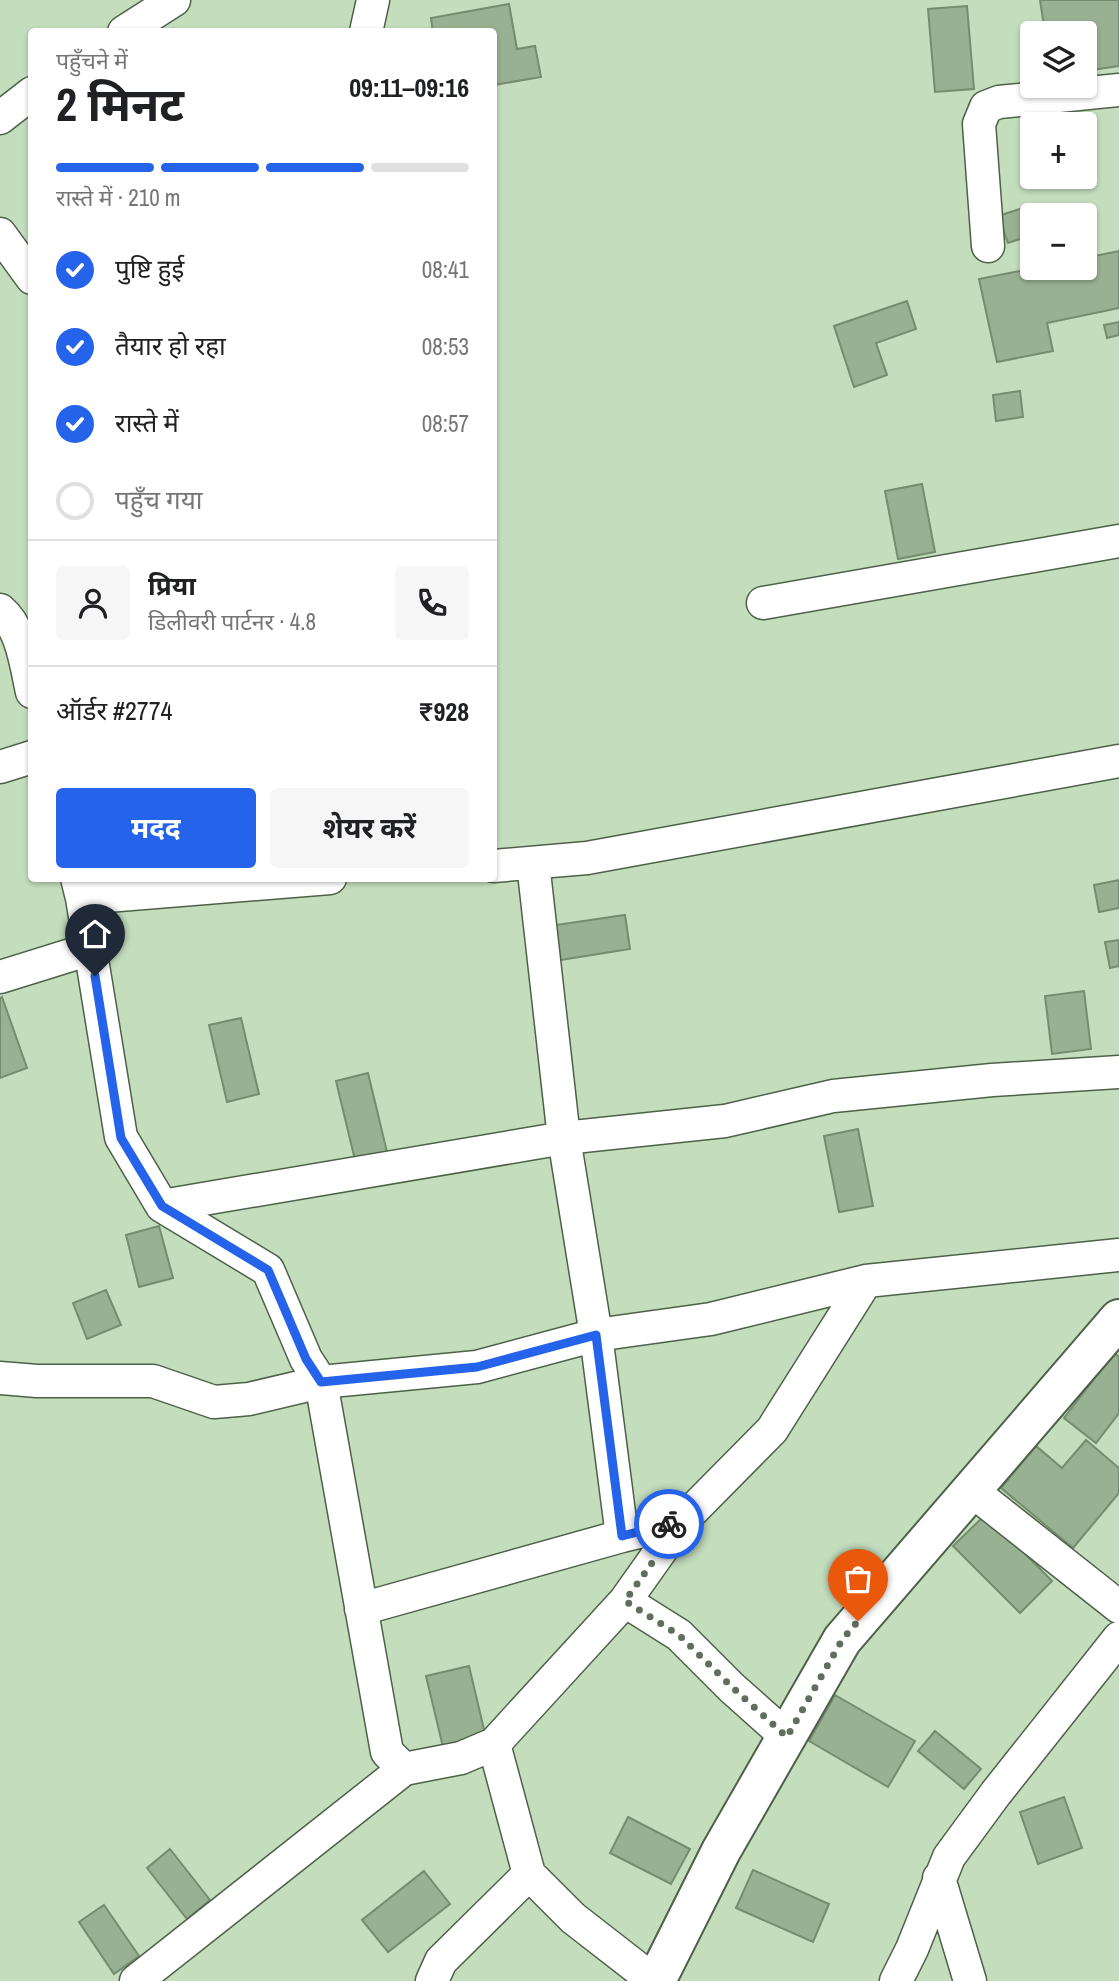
<!DOCTYPE html>
<html lang="hi">
<head>
<meta charset="utf-8">
<style>
  body { margin:0; font-family:"Archivo Narrow","Noto Sans Devanagari",sans-serif; background:#f6f6f6; color:#202124; height:100vh; display:flex; flex-direction:column; font-size:26px; white-space:nowrap }
  * { box-sizing:border-box; margin:0 }
  p { font-size:23px; color:#757577 }
  .icon { flex:none; width:38px; height:38px; fill:none; stroke:currentColor; stroke-width:2; stroke-linecap:round; stroke-linejoin:round }
  .map { position:relative; flex:1; overflow:hidden }
  .side { position:absolute; left:28px; top:28px; width:469px; height:854px; display:flex; flex-direction:column; background:#fff; border-radius:7px; box-shadow:0 2px 5px #0004 }
  .side>* { flex:none }
  .fabs { position:absolute; left:1020px; top:21px; display:grid; gap:14px }
  .fabs a { display:grid; place-items:center; width:77px; height:77px; border-radius:7px; background:#fff; box-shadow:0 2px 5px #0004; font-size:35px }
  .pin { position:absolute; display:grid; place-items:center; width:60px; height:60px; color:#fff; margin:-72px -30px; border-radius:50% 50% 50% 0; rotate:-45deg; box-shadow:0 0 7px #0007 }
  .pin .icon { rotate:45deg }
  .courier { position:absolute; display:grid; place-items:center; width:70px; height:70px; margin:-35px; border:5px solid #2563eb; border-radius:50%; background:#fff; color:#222; box-shadow:0 2px 9px #0007 }
  .head em { font-style:normal; font-weight:700 }
  .head div { display:flex; flex-direction:column-reverse }
  .head { display:flex; align-items:center; justify-content:space-between; height:119px; padding:0 28px }
  h1 { font-size:46px; font-weight:700; line-height:52px }
  .bar { display:grid; grid-template-columns:repeat(4,1fr); gap:10px 7px; align-content:center; height:84px; padding:0 28px }
  .bar i { height:9px; border-radius:5px; background:#e0e0e0 }
  .bar .active { background:#2563eb }
  .bar p { grid-column:span 4 }
  .line { display:flex; align-items:center; gap:18px; padding:0 28px; border-top:2px solid #e0e0e0 }
  .line div { flex:1 }
  .round { display:grid; place-items:center; flex:none; width:74px; height:74px; border-radius:7px; background:#f6f6f6 }
  ol { padding:0 28px; list-style:none }
  li { display:flex; align-items:center; gap:21px; height:77px }
  li p { margin-inline-start:auto }
  li .icon { padding:7px; border-radius:50%; background:#2563eb; color:#fff; stroke-width:4 }
  li:last-child { color:#757577 }
  li i { width:38px; height:38px; border:4px solid #e0e0e0; border-radius:50% }
  .button { display:flex; gap:14px; margin-top:auto; padding:14px 28px }
  .button a { flex:1; height:80px; border-radius:7px; background:#2563eb; color:#fff; font-size:28px; font-weight:700; line-height:80px; text-align:center }
  .button a+a { background:#f6f6f6; color:#202124 }
  .map>svg:first-child { display:block }
</style>
</head>
<body>
<div class="map">
<svg width="1119" height="1981" viewBox="0 0 1119 1981">
  <rect width="100%" height="100%" fill="#c3ddbd"/>
  <path fill="#99b193" stroke="#758c6f" stroke-width="2" d="M 1040,0 L 1119,0 L 1119,66 L 1085,71 L 1085,33 L 1045,33 Z
    M 509,4 L 517,49 L 535,46 L 541,77 L 494,85 L 494,32 L 433,32 L 431,18 Z
    M 967,6 L 974,89 L 935,92 L 928,9 Z
    M 1023,208 L 1032,235 L 1008,243 L 998,216 Z
    M 1119,251 L 1119,308 L 1047,323 L 1053,351 L 997,362 L 979,279 L 1035,268 L 1085,268 L 1085,258 Z
    M 907,301 L 916,329 L 876,343 L 887,375 L 854,387 L 834,326 Z
    M 1119,322 L 1119,335 L 1107,338 L 1104,325 Z
    M 1020,391 L 1023,417 L 996,421 L 993,395 Z
    M 922,484 L 935,552 L 898,559 L 885,491 Z
    M 1119,880 L 1119,908 L 1099,912 L 1094,885 Z
    M 625,915 L 630,949 L 554,961 L 549,926 Z
    M 1119,940 L 1119,966 L 1110,968 L 1105,942 Z
    M 1084,991 L 1091,1049 L 1052,1054 L 1045,996 Z
    M 2,997 L 27,1068 L 0,1078 L 0,998 Z
    M 241,1018 L 259,1094 L 227,1102 L 209,1025 Z
    M 368,1073 L 387,1152 L 355,1160 L 336,1081 Z
    M 858,1129 L 873,1206 L 839,1212 L 824,1136 Z
    M 159,1226 L 173,1278 L 139,1287 L 126,1235 Z
    M 106,1290 L 121,1325 L 87,1339 L 73,1303 Z
    M 1114,1353 L 1119,1357 L 1119,1413 L 1096,1443 L 1064,1418 Z
    M 1086,1440 L 1119,1468 L 1119,1493 L 1073,1548 L 1001,1488 L 1036,1446 L 1062,1468 Z
    M 986,1514 L 1052,1581 L 1020,1613 L 953,1546 Z
    M 469,1666 L 486,1738 L 443,1747 L 426,1676 Z
    M 835,1695 L 915,1741 L 888,1787 L 809,1741 Z
    M 935,1731 L 981,1769 L 964,1789 L 918,1751 Z
    M 1064,1797 L 1082,1848 L 1038,1864 L 1020,1812 Z
    M 628,1817 L 690,1849 L 671,1884 L 610,1853 Z
    M 170,1849 L 210,1900 L 187,1919 L 147,1868 Z
    M 753,1870 L 829,1904 L 813,1942 L 736,1908 Z
    M 424,1871 L 450,1904 L 388,1952 L 362,1920 Z
    M 104,1905 L 139,1956 L 114,1974 L 79,1922 Z"/>
  <g fill="none" stroke-linecap="round" stroke-linejoin="round">
    <g stroke="#4c6247" stroke-width="35">
      <path id="minor" d="M 124,32 L 174,0
        M 366,32 L 373,0
        M 0,118 L 32,93
        M 0,234 L 32,278
        M 988,246 L 979,124 L 986,107 L 999,102 L 1119,90
        M 763,603 L 1119,541
        M 0,610 C 22,628 26,665 32,692
        M 0,767 L 32,757
        M 533,863 L 564,1138 L 596,1335 L 622,1536
        M 494,866 L 587,858 L 1119,761
        M 77,878 L 82,898 L 121,1137 L 162,1206 L 268,1270 L 306,1359 L 321,1382 L 477,1367 L 596,1335 L 711,1319 L 866,1281
        M 82,898 L 330,878
        M 0,977 L 90,949
        M 162,1206 L 564,1138 L 725,1121 L 833,1096 L 992,1080 L 1119,1072
        M 0,1378 L 37,1381 L 153,1381 L 214,1402 L 249,1399 L 321,1382 L 387,1752 L 404,1769 L 461,1758 L 494,1744
        M 971,1490 L 1119,1607
        M 625,1601 L 681,1522 L 772,1430 L 866,1281 L 1119,1255
        M 361,1609 L 622,1536 L 681,1522
        M 529,1874 L 494,1744 L 625,1601 L 679,1635 L 732,1688 L 787,1737
        M 939,1878 L 970,1981
        M 136,1981 L 404,1769
        M 432,1981 L 441,1961 L 529,1874 L 573,1918 L 654,1981
        M 896,1981 L 912,1949 L 949,1857 L 996,1793 L 1119,1638"/>
    </g>
    <g stroke="#4c6247" stroke-width="42">
      <path id="tertiary" d="M 656,1981 L 721,1851 L 842,1640 L 1119,1319"/>
    </g>
    <use href="#minor" stroke="#fff" stroke-width="32"/>
    <use href="#tertiary" stroke="#fff" stroke-width="38"/>
  </g>
  <g fill="none" stroke-linecap="round" stroke-linejoin="round">
    <path stroke="#606f5c" stroke-width="7" stroke-dasharray="0 12.6" d="M 669,1524 L 681,1522 L 625,1601 L 679,1635 L 733,1688 L 787,1737 L 842,1640 L 858,1621"/>
    <path stroke="#2563eb" stroke-width="9" d="M 95,976 L 121,1138 L 162,1206 L 268,1270 L 306,1359 L 321,1382 L 477,1367 L 596,1335 L 622,1536 L 669,1524"/>
  </g>
</svg>
<div class="fabs">
<a><svg class="icon" aria-label="layers" viewBox="0 0 24 24"><path d="M12 4l9 5-9 5-9-5zM3 14l9 5 9-5"/></svg></a>
<a>+</a>
<a>−</a>
</div>
<div class="pin" style="left:858px;top:1621px;background:#ea580c"><svg class="icon" aria-label="bag" viewBox="0 0 24 24"><path d="M5 8h14l-1 12H6zM9 8a3 3 0 0 1 6 0"/></svg></div>
<div class="pin" style="left:95px;top:976px;background:#1f2937"><svg class="icon" aria-label="home" viewBox="0 0 24 24"><path d="M3 11l9-7 9 7M6 9v11h12V9"/></svg></div>
<div class="courier" style="left:669px;top:1524px"><svg class="icon" aria-label="bike" viewBox="0 0 24 24"><circle cx="6" cy="16" r="4"/><circle cx="18" cy="16" r="4"/><path d="M6 16l4-8h5l3 8M10 8l3 8H6M13 5h3"/></svg></div>
<section class="side">
<div class="head"><div><h1>2 मिनट</h1><p>पहुँचने में</p></div><em>09:11–09:16</em></div>
<div class="bar"><i class="active"></i><i class="active"></i><i class="active"></i><i></i><p>रास्ते में · 210 m</p></div>
<ol>
<li><svg class="icon" aria-label="check" viewBox="0 0 24 24"><path d="M5 12l5 5 9-10"/></svg>पुष्टि हुई<p>08:41</p></li>
<li><svg class="icon" aria-label="check" viewBox="0 0 24 24"><path d="M5 12l5 5 9-10"/></svg>तैयार हो रहा<p>08:53</p></li>
<li><svg class="icon" aria-label="check" viewBox="0 0 24 24"><path d="M5 12l5 5 9-10"/></svg>रास्ते में<p>08:57</p></li>
<li><i></i>पहुँच गया</li>
</ol>
<div class="line" style="height:126px"><a class="round"><svg class="icon" aria-label="person" viewBox="0 0 24 24"><circle cx="12" cy="8" r="4"/><path d="M4 21q1-7 8-7t8 7"/></svg></a><div><b>प्रिया</b><p>डिलीवरी पार्टनर · 4.8</p></div><a class="round"><svg class="icon" aria-label="phone" viewBox="0 0 24 24"><path d="M5 4h4l2 5-3 2q2 4 5 5l2-3 5 2v4C11 20 4 13 5 4z"/></svg></a></div>
<div class="line" style="height:91px"><div>ऑर्डर #2774</div><b>₹928</b></div>
<div class="button"><a>मदद</a><a>शेयर करें</a></div>
</section>
</div>
</body>
</html>
